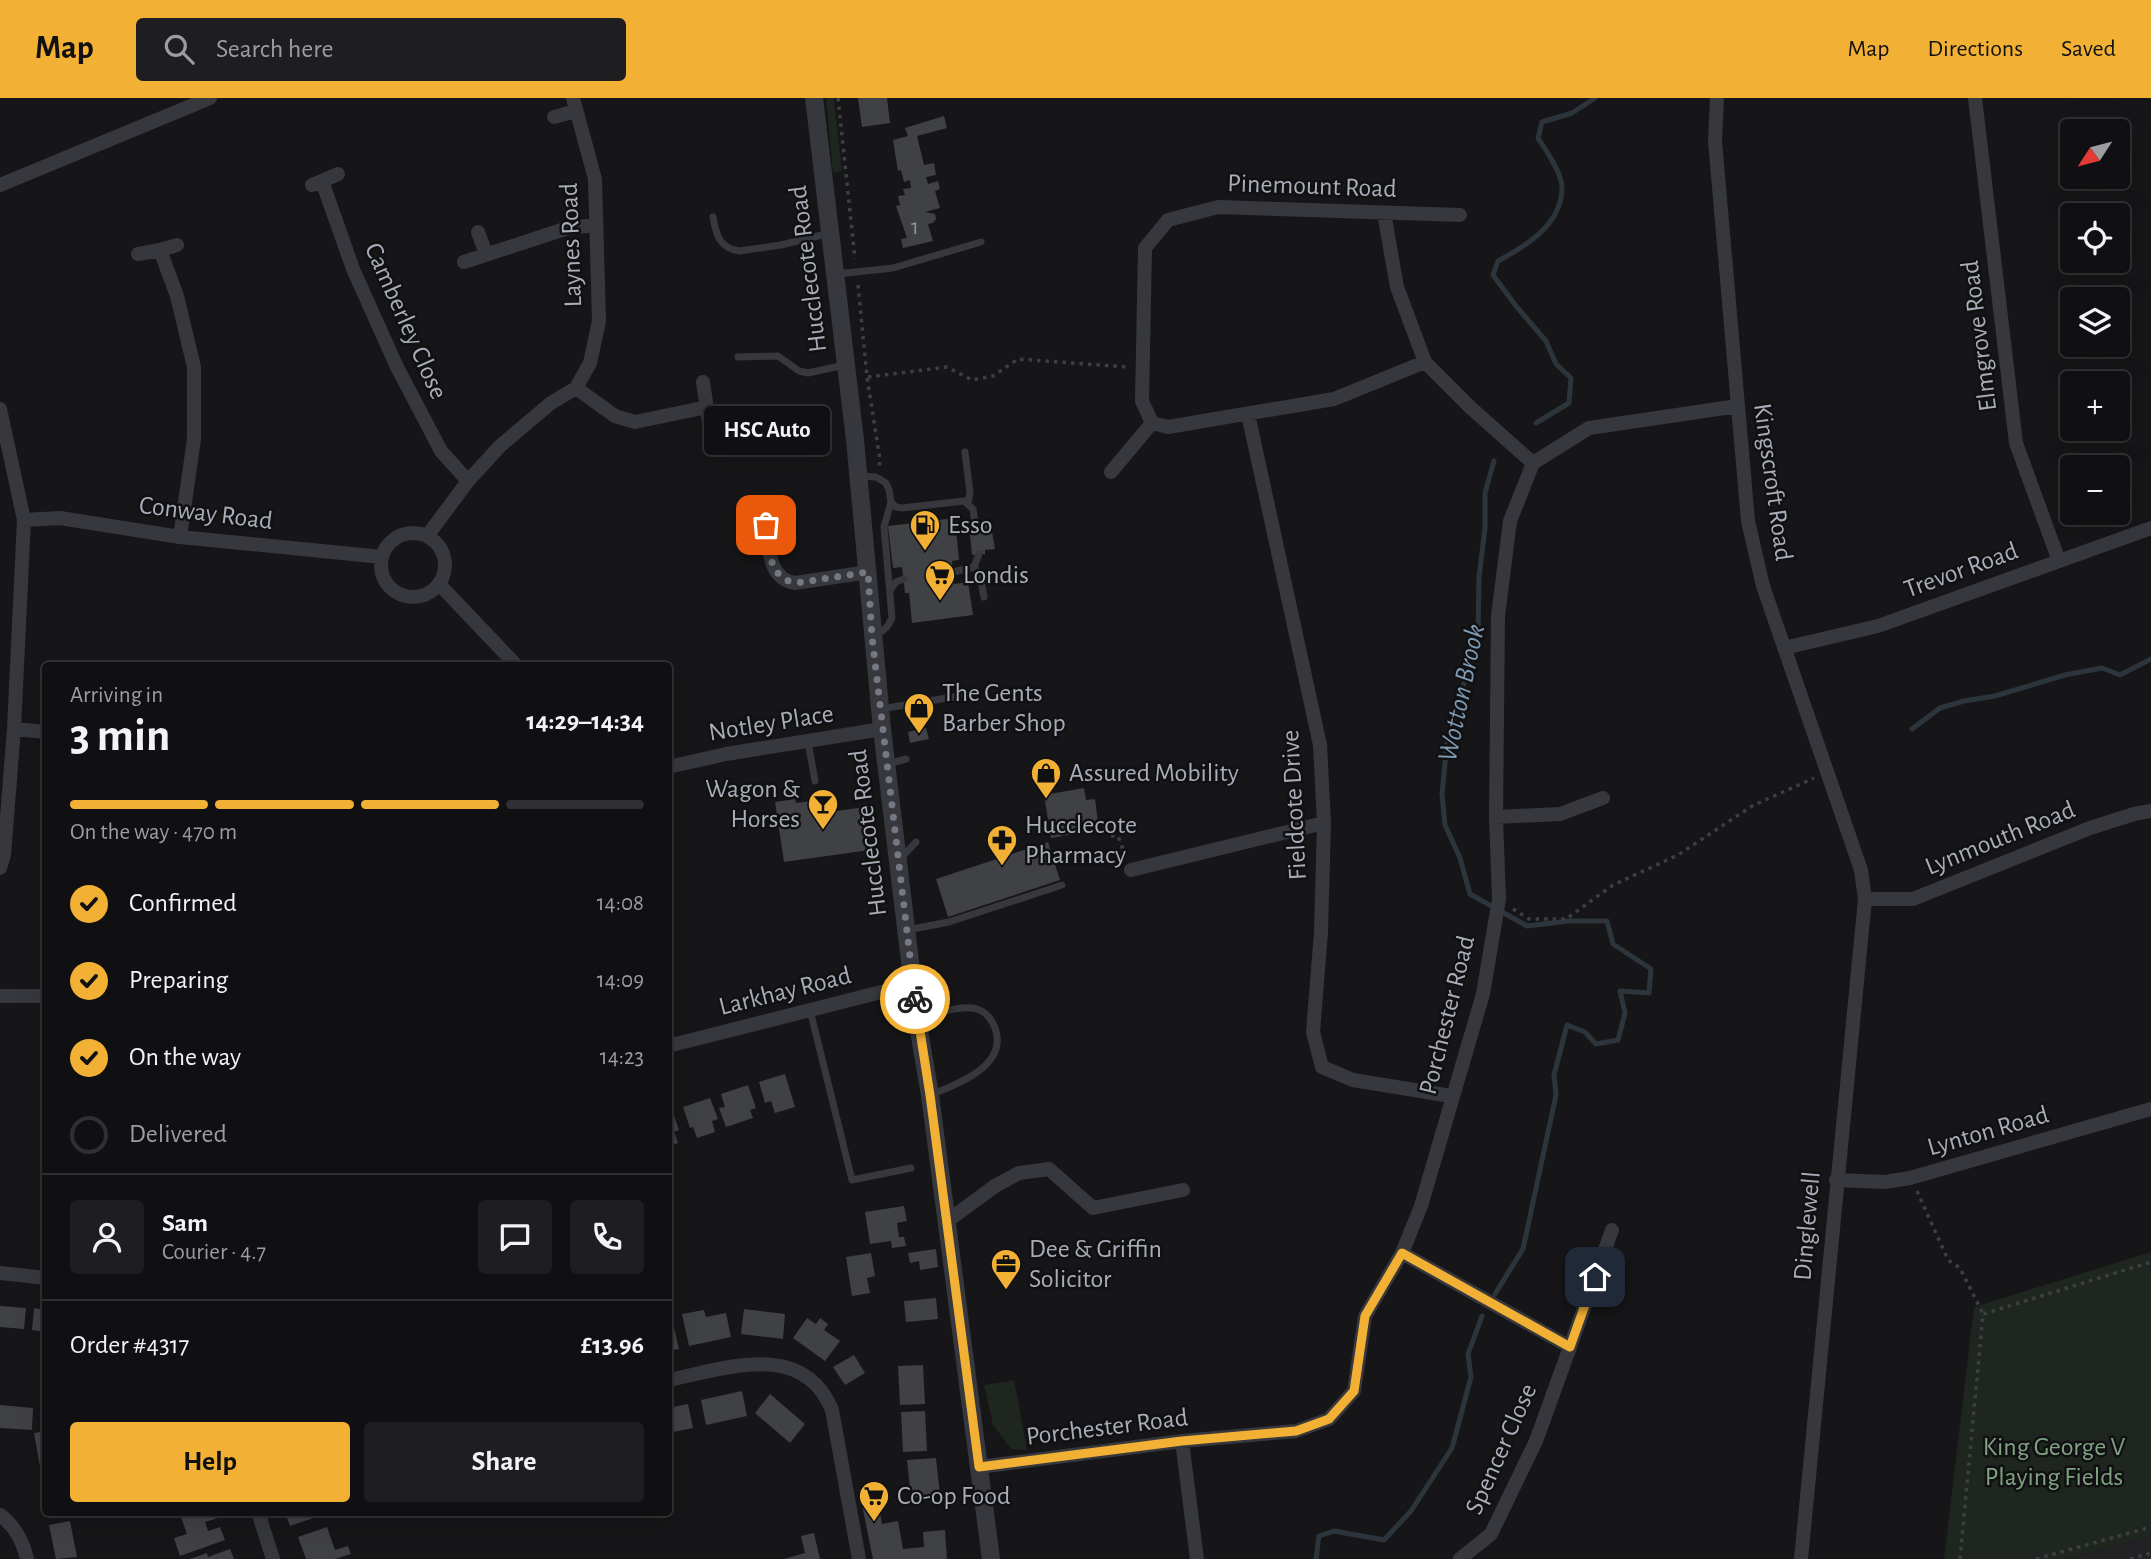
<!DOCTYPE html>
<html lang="en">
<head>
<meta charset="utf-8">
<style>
  body { margin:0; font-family:"Alegreya Sans",sans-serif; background:#1e1e20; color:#f1f3f6; height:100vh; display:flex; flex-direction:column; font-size:26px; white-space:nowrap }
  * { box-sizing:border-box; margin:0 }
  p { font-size:23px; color:#9c9d9f }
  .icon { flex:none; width:38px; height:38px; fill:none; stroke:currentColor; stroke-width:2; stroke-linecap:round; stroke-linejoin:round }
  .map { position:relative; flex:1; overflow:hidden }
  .side { position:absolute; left:42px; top:564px; width:630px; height:854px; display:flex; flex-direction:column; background:#101012; border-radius:7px; box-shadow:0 7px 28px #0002,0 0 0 2px #303032 }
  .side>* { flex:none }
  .needle { width:46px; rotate:234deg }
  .buttons { position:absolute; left:2060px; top:21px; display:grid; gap:14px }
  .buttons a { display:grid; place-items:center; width:70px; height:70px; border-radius:7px; background:#101012; box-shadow:0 7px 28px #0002,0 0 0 2px #303032; font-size:35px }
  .pin { position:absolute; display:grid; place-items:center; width:60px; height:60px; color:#fff; margin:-30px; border-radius:14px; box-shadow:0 4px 10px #0006 }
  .courier { position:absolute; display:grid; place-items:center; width:70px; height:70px; margin:-35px; border:5px solid #f2b134; border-radius:50%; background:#fff; color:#222; box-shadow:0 2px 9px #0007 }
  .bubble { position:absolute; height:49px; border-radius:7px; background:#101012; box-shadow:0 7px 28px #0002,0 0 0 2px #303032; font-size:23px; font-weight:700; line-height:49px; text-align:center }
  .headline em { font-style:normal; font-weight:700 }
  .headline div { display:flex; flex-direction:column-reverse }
  .headline { display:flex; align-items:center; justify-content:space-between; height:119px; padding:0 28px }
  h1 { font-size:46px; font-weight:700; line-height:52px }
  .bar { display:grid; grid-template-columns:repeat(4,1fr); gap:10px 7px; align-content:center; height:84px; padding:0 28px }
  .bar i { height:9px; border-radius:5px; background:#303032 }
  .bar .active { background:#f2b134 }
  .bar p { grid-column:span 4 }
  .line { display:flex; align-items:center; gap:18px; padding:0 28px; border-top:2px solid #303032 }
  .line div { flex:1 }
  .round { display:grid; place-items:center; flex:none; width:74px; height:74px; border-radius:7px; background:#1e1e20 }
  ol { padding:0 28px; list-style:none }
  li { display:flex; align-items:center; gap:21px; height:77px }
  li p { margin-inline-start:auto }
  li .icon { padding:7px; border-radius:50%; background:#f2b134; color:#111; stroke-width:4 }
  li:last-child { color:#9c9d9f }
  li i { width:38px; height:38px; border:4px solid #303032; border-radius:50% }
  .button { display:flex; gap:14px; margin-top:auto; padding:14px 28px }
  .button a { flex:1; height:80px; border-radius:7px; background:#f2b134; color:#111; font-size:28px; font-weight:700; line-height:80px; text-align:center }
  .button a+a { background:#1e1e20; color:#f1f3f6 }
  header { display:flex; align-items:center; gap:42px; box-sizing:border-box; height:98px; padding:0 35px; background:#f2b134; color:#111 }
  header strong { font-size:33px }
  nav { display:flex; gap:38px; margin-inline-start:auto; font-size:24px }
  .search { width:490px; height:63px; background:#1e1e20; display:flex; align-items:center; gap:18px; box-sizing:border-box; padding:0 24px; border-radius:7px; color:#9c9d9f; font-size:26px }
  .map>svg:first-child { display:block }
</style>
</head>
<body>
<header>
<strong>Map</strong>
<div class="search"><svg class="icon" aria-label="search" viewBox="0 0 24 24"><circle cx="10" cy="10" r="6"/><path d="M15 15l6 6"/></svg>Search here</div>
<nav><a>Map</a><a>Directions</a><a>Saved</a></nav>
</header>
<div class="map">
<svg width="2151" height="1461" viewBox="0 0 2151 1461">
  <rect width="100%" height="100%" fill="#161618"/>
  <path fill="#222225" d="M 2151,1439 L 2151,1461 L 2067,1461 Z"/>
  <path fill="#1e261f" d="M 826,0 L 834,0 L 842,73 L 833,75 Z
    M 2151,1154 L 2151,1439 L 2067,1461 L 1944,1461 L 1974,1209 Z
    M 1014,1282 L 1027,1352 L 1011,1351 L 993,1327 L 984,1287 Z"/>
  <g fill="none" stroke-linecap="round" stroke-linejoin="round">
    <path stroke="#2c353c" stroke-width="5" d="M 1536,325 L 1569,305 L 1571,280 L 1556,266 L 1546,243 L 1516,208 L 1493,177 L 1498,163 C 1528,147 1562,126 1562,89 C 1562,75 1545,51 1538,40 L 1542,24 L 1572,15 L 1595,0
      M 1494,363 L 1485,395 L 1485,430 L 1479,479 L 1478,537 L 1447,645 L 1442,696 L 1445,727 L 1460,760 L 1470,796 L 1527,828 L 1569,823 L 1607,823 L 1613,846 L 1651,871 L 1649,895 L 1620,893 L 1625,915 L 1618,942 L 1596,946 L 1585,934 L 1567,927 L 1554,977 L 1556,997 L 1523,1151 L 1495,1196
      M 1912,631 L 1940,610 L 1964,603 L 1995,598 L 2065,577 L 2102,570 L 2120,577 L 2151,561
      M 1316,1461 L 1319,1438 L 1334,1433 L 1384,1442 L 1411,1413 L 1452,1350 L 1471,1279 L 1468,1256 L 1482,1218"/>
  </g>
  <path fill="#404145" d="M 858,0 L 887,0 L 890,25 L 862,29 Z
    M 944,18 L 947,30 L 917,38 L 924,67 L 934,65 L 936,77 L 926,79 L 928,86 L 938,83 L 940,91 L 935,93 L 940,110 L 925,114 L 935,116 L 936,121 L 933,125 L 928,126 L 933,143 L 903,150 L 901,141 L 907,140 L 896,108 L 900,107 L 898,98 L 905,97 L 903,91 L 911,90 L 910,82 L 904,84 L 901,72 L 898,73 L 893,42 L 908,38 L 905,30 Z
    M 955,420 L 959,462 L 952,463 L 954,486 L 968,484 L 973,517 L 912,525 L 909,495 L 905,495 L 902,469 L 893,470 L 888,428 Z
    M 990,422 L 995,451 L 985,452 L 985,456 L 972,457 L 969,427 L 981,426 L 981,423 Z
    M 926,630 L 929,641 L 910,645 L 908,634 Z
    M 1084,690 L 1086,702 L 1095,701 L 1099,732 L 1051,740 L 1044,697 Z
    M 835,700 L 837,713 L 864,709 L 870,752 L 784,764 L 775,704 L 795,701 L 796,705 Z
    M 1048,744 L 1060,782 L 948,819 L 936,781 Z
    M 785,976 L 795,1009 L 775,1015 L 771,1003 L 765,1005 L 759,984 Z
    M 748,987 L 756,1010 L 750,1012 L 753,1020 L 726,1029 L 719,1010 L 725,1009 L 721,996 Z
    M 710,1000 L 718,1021 L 712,1023 L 715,1034 L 697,1040 L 693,1029 L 690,1030 L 683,1009 Z
    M 672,1012 L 679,1032 L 674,1034 L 678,1045 L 668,1048 L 668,1013 Z
    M 904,1108 L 907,1123 L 897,1125 L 899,1139 L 904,1139 L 906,1148 L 892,1150 L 891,1143 L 870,1146 L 865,1114 Z
    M 936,1151 L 938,1169 L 920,1172 L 919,1163 L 910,1165 L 908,1155 Z
    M 871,1155 L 875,1178 L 867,1180 L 870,1195 L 852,1198 L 846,1159 Z
    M 936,1200 L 938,1221 L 906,1224 L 904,1203 Z
    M 0,1208 L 26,1210 L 24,1231 L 0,1229 Z
    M 34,1210 L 46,1212 L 46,1234 L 32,1232 Z
    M 744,1211 L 785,1216 L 783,1241 L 741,1236 Z
    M 704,1212 L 706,1219 L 726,1215 L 731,1239 L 689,1248 L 682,1216 Z
    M 807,1220 L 816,1226 L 820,1220 L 828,1226 L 824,1232 L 840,1243 L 825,1263 L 793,1240 Z
    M 673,1226 L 679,1251 L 668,1253 L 668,1227 Z
    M 854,1257 L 865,1275 L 845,1287 L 833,1269 Z
    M 923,1267 L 925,1306 L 900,1307 L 898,1268 Z
    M 742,1293 L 747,1318 L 706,1327 L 701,1302 Z
    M 770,1296 L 805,1326 L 790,1345 L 755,1315 Z
    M 688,1306 L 693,1330 L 668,1335 L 668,1310 Z
    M 0,1307 L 33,1310 L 32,1332 L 0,1330 Z
    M 925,1313 L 927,1353 L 903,1354 L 901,1314 Z
    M 46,1333 L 46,1391 L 44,1391 L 34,1335 Z
    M 936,1360 L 940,1397 L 911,1400 L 907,1362 Z
    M 876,1389 L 882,1426 L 898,1423 L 903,1451 L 924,1449 L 923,1434 L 945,1432 L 947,1461 L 873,1461 L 859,1392 Z
    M 195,1414 L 216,1414 L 218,1420 L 205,1424 L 208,1433 L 220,1429 L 225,1442 L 180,1458 L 174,1440 L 187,1436 L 181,1419 Z
    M 285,1414 L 318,1414 L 319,1418 L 290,1428 Z
    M 70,1423 L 77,1459 L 56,1461 L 49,1427 Z
    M 327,1429 L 335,1452 L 348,1448 L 351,1456 L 335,1461 L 306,1461 L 298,1439 Z
    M 814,1435 L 820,1461 L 784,1461 L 805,1455 L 801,1438 Z
    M 230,1451 L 234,1461 L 190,1461 L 207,1455 L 208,1459 Z"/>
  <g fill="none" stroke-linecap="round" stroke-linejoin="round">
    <path stroke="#3d3f44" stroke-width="3.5" stroke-dasharray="3.5 5" stroke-linecap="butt" d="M 838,0 L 855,161
      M 858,187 L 867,279 L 880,362 L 879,370
      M 868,279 L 947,269 L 972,282 L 993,278 L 1018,261 L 1127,269
      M 1111,738 L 1118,738 L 1125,757
      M 1513,811 L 1529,821 L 1566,821 L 1613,787 L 1678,757 L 1752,708 L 1814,680
      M 1917,1093 L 1948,1162 L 1960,1170 L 1983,1216
      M 1960,1461 L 1983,1216 L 2151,1164
      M 2036,1461 L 2151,1429
      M 2130,1461 L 2151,1455"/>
    <path stroke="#37383d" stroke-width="7" d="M 713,119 C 716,136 719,150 739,153 L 781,147 L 830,135
      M 837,176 L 893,170 L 981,144
      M 738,259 L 778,258 L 799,273 L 808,275 L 845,267
      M 965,354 L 970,395 L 968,405
      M 859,378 L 876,379 L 886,385 L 889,392 L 891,404 L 884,429 L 892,520 L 887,529 L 876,538
      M 891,404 L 896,409 L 902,410 L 964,403 L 973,411 L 975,426
      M 974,469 L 980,477 L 984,499
      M 953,474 L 974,469 L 979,456
      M 891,491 L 896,484 L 904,481
      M 881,611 L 965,597
      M 808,644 L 815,683
      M 887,666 L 906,661
      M 900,761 L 916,744
      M 907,832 L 949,824 L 1062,787
      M 810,912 L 852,1082 L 911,1070
      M 918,921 C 935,917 960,906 977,911 C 986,914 992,922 995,930 C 1009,968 956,987 930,997"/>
    <path stroke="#37383d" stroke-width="14" d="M 1717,0 L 1715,43 L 1748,423 L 1763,488 L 1861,772 L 1865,801 L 1801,1461
      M 1975,0 L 2016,345 L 2059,463
      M 554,19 L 576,13
      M 322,83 L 338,76
      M 0,87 L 210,0
      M 312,87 L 322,83 L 353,171 L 397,269 L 441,353 L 468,383
      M 1384,115 L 1397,189 L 1425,264 L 1471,310 L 1533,365
      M 478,134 L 486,156
      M 160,152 L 177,147
      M 138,156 L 160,152 L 177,198 L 194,269 L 194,341 L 180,439
      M 464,164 L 568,130 L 596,127
      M 1425,264 L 1334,301 L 1168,329 L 1152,325 L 1142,303 L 1145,150 L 1168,122 L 1218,109 L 1460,117
      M 703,284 L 709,325
      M 576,290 L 615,318 L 635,324 L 707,309
      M 0,311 L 24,422 L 14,631 L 4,757 L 0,770
      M 1248,316 L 1320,647 L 1324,725 L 1321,834 L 1313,934 L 1322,969 L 1353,982 L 1451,998
      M 1111,374 L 1152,325
      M 24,422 L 60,420 L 180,439 L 382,459
      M 766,427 C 769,449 768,481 795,485 L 868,474
      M381 467a32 32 0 1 1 64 0a32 32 0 1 1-64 0Z
      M 427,438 L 468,383 L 500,348 L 551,305 L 576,290 L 590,265 L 599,223 L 595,81 L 573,0
      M 439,486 L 516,567
      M 1784,550 L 1878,528 L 2151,430
      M 14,631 L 46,634
      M 668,669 L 726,656 L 882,631
      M 1496,719 L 1560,716 L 1603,700
      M 1131,772 L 1324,725
      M 1865,801 L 1913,801 L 2090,730 L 2134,716 L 2151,713
      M 0,898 L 46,898
      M 668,948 L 913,886
      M 1836,1082 L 1885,1084 L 1910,1080 L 2151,1011
      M 946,1124 L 995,1088 L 1019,1075 L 1049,1071 L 1093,1110 L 1183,1092
      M 1402,1155 L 1570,1249 L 1536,1343 L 1491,1436 L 1460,1461
      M 0,1175 L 46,1180
      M 1570,1249 L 1612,1132
      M 668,1282 C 725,1271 803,1241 832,1312 L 859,1461
      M 1182,1343 L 1197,1461
      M 979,1369 L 1182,1343 L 1296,1333 L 1329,1321 L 1354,1293 L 1365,1218 L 1402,1155 L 1421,1108 L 1483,896 L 1499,801 L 1496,719 L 1498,518 L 1510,423 L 1533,365 L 1589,330 L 1738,308
      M 258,1414 L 273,1461
      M 0,1417 C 15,1428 23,1443 27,1461"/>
    <path stroke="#37383d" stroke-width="18" d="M 814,0 L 855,342 L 882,631 L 917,921 L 930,997 L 991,1461"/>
  </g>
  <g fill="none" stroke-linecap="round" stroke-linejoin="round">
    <path stroke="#757880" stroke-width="7" stroke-dasharray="0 12.6" d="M 766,427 C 769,449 768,481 796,485 L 868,474 L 872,539 L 915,901"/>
    <path stroke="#f2b134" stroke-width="9" d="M 915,901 L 930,997 L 979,1369 L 1182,1343 L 1296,1333 L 1329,1321 L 1354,1293 L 1365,1218 L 1402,1155 L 1570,1249 L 1595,1179"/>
  </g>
  <defs>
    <g id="fuel-pin" transform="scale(1.575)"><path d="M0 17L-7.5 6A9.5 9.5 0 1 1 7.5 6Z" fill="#f2b134" stroke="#111113"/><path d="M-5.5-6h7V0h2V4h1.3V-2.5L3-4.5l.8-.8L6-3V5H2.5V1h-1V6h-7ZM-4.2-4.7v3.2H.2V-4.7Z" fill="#111"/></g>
    <g id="supermarket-pin" transform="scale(1.575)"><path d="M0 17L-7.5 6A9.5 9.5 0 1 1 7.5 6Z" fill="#f2b134" stroke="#111113"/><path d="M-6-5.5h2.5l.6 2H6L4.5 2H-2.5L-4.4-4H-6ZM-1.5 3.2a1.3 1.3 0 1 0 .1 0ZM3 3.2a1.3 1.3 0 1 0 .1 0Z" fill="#111"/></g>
    <g id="shop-pin" transform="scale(1.575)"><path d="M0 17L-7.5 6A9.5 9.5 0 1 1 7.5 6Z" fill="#f2b134" stroke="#111113"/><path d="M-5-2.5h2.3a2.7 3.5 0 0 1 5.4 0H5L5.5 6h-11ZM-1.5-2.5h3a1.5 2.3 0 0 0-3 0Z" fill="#111"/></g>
    <g id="bar-pin" transform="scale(1.575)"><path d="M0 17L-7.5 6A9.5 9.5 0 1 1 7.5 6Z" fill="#f2b134" stroke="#111113"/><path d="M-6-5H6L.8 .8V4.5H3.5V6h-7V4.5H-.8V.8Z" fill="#111"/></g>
    <g id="pharmacy-pin" transform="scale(1.575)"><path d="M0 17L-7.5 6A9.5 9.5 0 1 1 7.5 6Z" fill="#f2b134" stroke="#111113"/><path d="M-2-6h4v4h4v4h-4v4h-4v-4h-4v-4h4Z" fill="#111"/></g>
    <g id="office-pin" transform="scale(1.575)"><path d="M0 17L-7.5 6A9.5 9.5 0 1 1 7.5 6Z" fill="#f2b134" stroke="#111113"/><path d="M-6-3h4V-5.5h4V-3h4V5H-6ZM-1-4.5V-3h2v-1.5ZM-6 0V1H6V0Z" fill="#111"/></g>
  </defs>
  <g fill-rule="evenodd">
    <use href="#fuel-pin" x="925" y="427"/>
    <use href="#supermarket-pin" x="940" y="477"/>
    <use href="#shop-pin" x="919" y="610"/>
    <use href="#shop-pin" x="1046" y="675"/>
    <use href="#bar-pin" x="823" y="706"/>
    <use href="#pharmacy-pin" x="1002" y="742"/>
    <use href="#office-pin" x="1006" y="1166"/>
    <use href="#supermarket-pin" x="874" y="1398"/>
  </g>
  <g text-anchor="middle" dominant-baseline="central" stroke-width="5" stroke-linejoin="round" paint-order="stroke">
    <g font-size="23" fill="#8e929b">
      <text x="915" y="129">1</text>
    </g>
    <g font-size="26" fill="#a8adb8" stroke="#111113">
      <text transform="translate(1312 88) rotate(2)">Pinemount Road</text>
      <text transform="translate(571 147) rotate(-92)">Laynes Road</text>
      <text transform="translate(808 171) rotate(-97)">Hucclecote Road</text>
      <text transform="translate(406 223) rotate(66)">Camberley Close</text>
      <text transform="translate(1979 238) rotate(-97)">Elmgrove Road</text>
      <text transform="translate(1773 384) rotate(82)">Kingscroft Road</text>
      <text transform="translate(206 415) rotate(7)">Conway Road</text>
      <text transform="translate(1961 472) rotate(-20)">Trevor Road</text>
      <text transform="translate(771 625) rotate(-9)">Notley Place</text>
      <text transform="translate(1294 707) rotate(-93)">Fieldcote Drive</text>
      <text transform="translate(868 735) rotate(-97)">Hucclecote Road</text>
      <text transform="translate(2000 740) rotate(-22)">Lynmouth Road</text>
      <text transform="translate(785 893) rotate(-14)">Larkhay Road</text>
      <text transform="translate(1447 917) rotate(-76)">Porchester Road</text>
      <text transform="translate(1988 1033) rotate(-16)">Lynton Road</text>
      <text transform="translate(1807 1128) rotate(-85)">Dinglewell</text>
      <text transform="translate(1107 1329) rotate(-7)">Porchester Road</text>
      <text transform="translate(1501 1351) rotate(-66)">Spencer Close</text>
    </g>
    <g font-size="26" fill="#a8adb8" stroke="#111113" text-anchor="start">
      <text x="948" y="427">Esso</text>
      <text x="963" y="477">Londis</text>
      <text x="942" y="595">The Gents<tspan x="942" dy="30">Barber Shop</tspan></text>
      <text x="1069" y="675">Assured Mobility</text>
      <text x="800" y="691" text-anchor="end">Wagon &amp;<tspan x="800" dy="30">Horses</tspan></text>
      <text x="1025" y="727">Hucclecote<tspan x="1025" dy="30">Pharmacy</tspan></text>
      <text x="1029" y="1151">Dee &amp; Griffin<tspan x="1029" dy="30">Solicitor</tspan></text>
      <text x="897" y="1398">Co-op Food</text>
    </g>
    <g font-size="26" fill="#7fa381" stroke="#111113">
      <text x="2054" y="1349">King George V<tspan x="2054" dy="30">Playing Fields</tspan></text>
    </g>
    <g font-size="28" font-style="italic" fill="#7f9bb3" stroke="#111113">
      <text transform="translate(1462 595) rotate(-78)">Wotton Brook</text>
    </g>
  </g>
</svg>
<div class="buttons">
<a><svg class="needle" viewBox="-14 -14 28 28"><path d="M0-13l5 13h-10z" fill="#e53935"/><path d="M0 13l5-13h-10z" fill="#9c9d9f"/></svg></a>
<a><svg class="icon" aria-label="locate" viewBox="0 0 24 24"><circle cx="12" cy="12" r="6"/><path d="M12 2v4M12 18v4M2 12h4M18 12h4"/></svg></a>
<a><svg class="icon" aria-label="layers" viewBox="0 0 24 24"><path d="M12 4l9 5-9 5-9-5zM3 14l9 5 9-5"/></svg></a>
<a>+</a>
<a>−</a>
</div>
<div class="pin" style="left:766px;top:427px;background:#ea580c"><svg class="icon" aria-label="bag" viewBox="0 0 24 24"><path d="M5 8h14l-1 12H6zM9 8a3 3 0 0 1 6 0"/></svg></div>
<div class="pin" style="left:1595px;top:1179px;background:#1f2937"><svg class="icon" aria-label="home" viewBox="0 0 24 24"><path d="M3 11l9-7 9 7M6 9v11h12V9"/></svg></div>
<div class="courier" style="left:915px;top:901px"><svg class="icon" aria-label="bike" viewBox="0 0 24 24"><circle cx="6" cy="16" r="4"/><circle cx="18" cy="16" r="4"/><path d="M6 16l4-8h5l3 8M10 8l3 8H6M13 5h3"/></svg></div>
<div class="bubble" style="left:704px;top:308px;width:126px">HSC Auto</div>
<section class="side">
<div class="headline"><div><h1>3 min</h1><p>Arriving in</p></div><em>14:29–14:34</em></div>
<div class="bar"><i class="active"></i><i class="active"></i><i class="active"></i><i></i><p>On the way · 470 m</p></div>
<ol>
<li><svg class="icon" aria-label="check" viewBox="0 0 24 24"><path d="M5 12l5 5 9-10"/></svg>Confirmed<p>14:08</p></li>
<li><svg class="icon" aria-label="check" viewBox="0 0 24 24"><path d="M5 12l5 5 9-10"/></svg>Preparing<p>14:09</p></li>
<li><svg class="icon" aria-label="check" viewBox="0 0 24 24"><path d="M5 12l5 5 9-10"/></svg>On the way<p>14:23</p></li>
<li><i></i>Delivered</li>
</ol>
<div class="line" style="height:126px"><a class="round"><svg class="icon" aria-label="person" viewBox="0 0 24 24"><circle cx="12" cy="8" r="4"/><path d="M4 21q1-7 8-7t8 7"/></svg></a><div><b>Sam</b><p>Courier · 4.7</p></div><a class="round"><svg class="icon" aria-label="chat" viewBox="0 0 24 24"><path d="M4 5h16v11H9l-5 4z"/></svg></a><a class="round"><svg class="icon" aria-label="phone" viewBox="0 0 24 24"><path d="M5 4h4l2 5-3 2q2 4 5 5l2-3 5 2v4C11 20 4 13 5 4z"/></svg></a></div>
<div class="line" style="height:91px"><div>Order #4317</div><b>£13.96</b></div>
<div class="button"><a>Help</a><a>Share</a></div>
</section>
</div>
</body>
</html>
